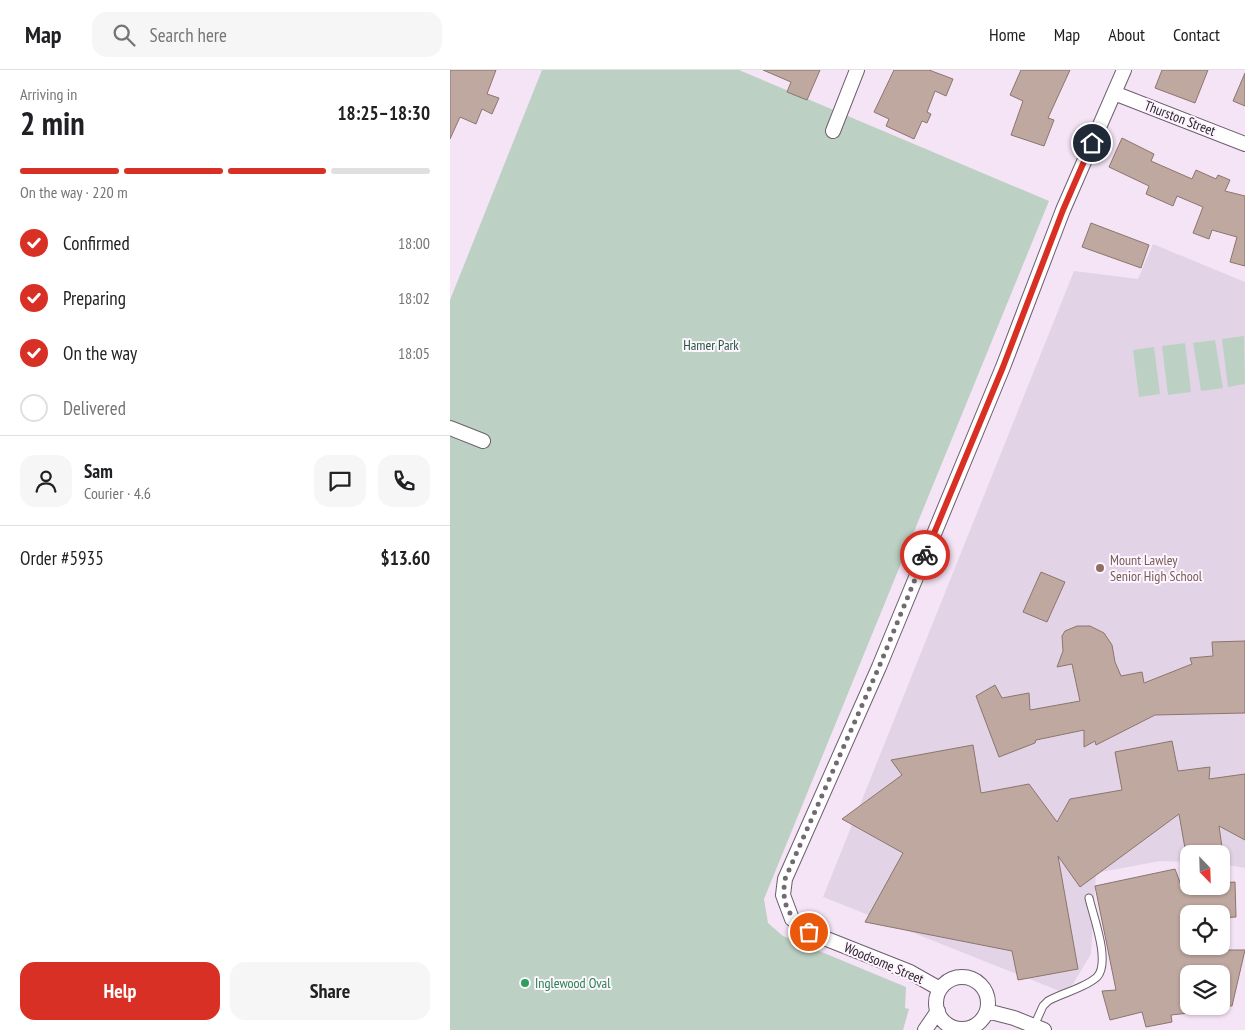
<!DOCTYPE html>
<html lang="en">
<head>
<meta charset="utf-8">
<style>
  body { margin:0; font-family:"PT Sans Narrow",sans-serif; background:#f6f6f6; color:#202124; height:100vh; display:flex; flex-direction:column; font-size:19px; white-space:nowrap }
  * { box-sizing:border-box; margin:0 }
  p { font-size:16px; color:#757577 }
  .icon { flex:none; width:28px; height:28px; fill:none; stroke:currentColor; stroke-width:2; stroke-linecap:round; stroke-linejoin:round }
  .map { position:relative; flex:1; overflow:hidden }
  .side { display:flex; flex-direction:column; background:#fff; width:450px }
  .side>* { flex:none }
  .needle { width:32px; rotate:157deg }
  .tools { position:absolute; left:730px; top:775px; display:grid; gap:10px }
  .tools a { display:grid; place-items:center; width:50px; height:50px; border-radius:10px; background:#fff; box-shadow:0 1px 4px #0004; font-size:25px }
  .pin { position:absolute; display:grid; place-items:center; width:42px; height:42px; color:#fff; margin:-21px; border:2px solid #fff; border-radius:50%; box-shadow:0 1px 5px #0007 }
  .courier { position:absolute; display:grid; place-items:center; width:50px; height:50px; margin:-25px; border:4px solid #d93025; border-radius:50%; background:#fff; color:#222; box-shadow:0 1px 6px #0007 }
  .head em { font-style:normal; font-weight:800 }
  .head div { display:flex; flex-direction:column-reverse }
  .head { display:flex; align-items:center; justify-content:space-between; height:85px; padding:0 20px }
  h1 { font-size:32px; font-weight:800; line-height:38px }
  .bar { display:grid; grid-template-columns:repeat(4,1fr); gap:8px 5px; align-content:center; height:60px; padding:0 20px }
  .bar i { height:6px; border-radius:4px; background:#e0e0e0 }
  .bar .current { background:#d93025 }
  .bar p { grid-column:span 4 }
  .line { display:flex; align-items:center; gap:12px; padding:0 20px; border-top:1px solid #e0e0e0 }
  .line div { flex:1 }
  .round { display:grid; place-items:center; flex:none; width:52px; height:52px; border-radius:15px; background:#f6f6f6 }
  ol { padding:0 20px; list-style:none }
  li { display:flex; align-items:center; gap:15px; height:55px }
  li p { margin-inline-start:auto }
  li .icon { padding:5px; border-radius:50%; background:#d93025; color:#fff; stroke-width:4 }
  li:last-child { color:#757577 }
  li i { width:28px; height:28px; border:2px solid #e0e0e0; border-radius:50% }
  .action { display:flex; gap:10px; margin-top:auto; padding:10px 20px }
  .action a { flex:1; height:58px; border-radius:15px; background:#d93025; color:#fff; font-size:20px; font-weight:800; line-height:58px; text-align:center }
  .action a+a { background:#f6f6f6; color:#202124 }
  header { display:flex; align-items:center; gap:30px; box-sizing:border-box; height:70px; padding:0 25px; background:#fff; border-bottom:1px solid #e0e0e0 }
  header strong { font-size:24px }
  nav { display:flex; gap:28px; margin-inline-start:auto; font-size:18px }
  .search { width:350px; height:45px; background:#f6f6f6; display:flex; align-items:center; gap:12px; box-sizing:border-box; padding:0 18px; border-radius:15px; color:#757577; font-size:19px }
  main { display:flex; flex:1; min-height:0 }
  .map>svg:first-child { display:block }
</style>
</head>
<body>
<header>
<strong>Map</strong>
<div class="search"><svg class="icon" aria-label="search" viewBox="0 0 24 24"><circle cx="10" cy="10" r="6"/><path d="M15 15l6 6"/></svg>Search here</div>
<nav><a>Home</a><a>Map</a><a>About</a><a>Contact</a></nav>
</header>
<main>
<section class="side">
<div class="head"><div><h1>2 min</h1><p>Arriving in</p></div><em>18:25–18:30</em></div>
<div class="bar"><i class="current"></i><i class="current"></i><i class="current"></i><i></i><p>On the way · 220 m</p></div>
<ol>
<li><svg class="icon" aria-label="check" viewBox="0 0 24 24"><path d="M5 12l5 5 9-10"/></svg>Confirmed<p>18:00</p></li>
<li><svg class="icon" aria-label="check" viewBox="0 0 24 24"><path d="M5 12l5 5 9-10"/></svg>Preparing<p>18:02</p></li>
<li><svg class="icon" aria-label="check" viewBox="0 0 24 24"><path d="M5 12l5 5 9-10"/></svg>On the way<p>18:05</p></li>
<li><i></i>Delivered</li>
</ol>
<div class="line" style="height:90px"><a class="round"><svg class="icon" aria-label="person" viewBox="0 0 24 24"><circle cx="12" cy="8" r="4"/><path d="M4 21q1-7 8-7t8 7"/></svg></a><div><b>Sam</b><p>Courier · 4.6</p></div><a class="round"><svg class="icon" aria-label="chat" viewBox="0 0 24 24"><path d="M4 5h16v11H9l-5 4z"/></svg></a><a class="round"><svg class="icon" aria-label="phone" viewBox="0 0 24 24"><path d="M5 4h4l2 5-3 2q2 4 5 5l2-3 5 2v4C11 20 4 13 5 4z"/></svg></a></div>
<div class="line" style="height:65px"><div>Order #5935</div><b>$13.60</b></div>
<div class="action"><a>Help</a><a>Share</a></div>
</section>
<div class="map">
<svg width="795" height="960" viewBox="0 0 795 960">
  <rect width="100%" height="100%" fill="#f5e4f6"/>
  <path fill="#e2d4e6" d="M 703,174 L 795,212 L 795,798 L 771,794 L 771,784 L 739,784 L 739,792 L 710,791 L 646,803 L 641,884 L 617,924 L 373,827 L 624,201 L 688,209 Z"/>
  <path fill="#bcd1c3" d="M 92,0 L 289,0 L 599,131 L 314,829 L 318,853 L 333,866 L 456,917 L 455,938 L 459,939 L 453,960 L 0,960 L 0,230 Z
    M 794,266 L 795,314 L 778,317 L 772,269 Z
    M 765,270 L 773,318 L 751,321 L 743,273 Z
    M 735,273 L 741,322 L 718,325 L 712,276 Z
    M 704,277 L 710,324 L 689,327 L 683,280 Z"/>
  <path fill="#bfa8a0" stroke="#8b756e" d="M 0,0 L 46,0 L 37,24 L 49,28 L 42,44 L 32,39 L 26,54 L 10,47 L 0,69 Z
    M 313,0 L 370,0 L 357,30 L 337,22 L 341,12 Z
    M 444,0 L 479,0 L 503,9 L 496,26 L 485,21 L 477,42 L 481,44 L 477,53 L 472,51 L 464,69 L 436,56 L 439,49 L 424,42 Z
    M 571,0 L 620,0 L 598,48 L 604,50 L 594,76 L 561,65 L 573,31 L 560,25 Z
    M 712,0 L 758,0 L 745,33 L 705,18 Z
    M 795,3 L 795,36 L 783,31 Z
    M 672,68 L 704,84 L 701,91 L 742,109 L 746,100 L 766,109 L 768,105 L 780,110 L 775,121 L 795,126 L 795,196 L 780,192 L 787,167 L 762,160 L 759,169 L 743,163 L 753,137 L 727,126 L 723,136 L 696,124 L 699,116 L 659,97 Z
    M 641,153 L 699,175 L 691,198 L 632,177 Z
    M 591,502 L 615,512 L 597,552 L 573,542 Z
    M 627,556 L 640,556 L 654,563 L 662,575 L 665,592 L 671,606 L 692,602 L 694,613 L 742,594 L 740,588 L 763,586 L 762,572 L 795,571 L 795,643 L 705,645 L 646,675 L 645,671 L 634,677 L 634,660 L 586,670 L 585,673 L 549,687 L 526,626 L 545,615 L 552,628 L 579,623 L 580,640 L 630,631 L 622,594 L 607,597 L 613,581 L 612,566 L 615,561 Z
    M 722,671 L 728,701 L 760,697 L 759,709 L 795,704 L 795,770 L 769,756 L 773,784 L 736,784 L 729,744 L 630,817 L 608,786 L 628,899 L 568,910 L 562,881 L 415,852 L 453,783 L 392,749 L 452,705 L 441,690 L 523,675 L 531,723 L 579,714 L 607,752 L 620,729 L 672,720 L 665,682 Z
    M 725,799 L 731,815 L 771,816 L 771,813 L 785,812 L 786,847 L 771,848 L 771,844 L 739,844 L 739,876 L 776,876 L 776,880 L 795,880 L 782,936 L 771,935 L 771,904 L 739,904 L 739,943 L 721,945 L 722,952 L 696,957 L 692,942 L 660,950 L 652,921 L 666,920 L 645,816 Z"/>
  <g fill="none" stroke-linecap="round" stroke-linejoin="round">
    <g stroke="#6c5e6d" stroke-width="9">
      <path id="lane" d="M 584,956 L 593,936 L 598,931 C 612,923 635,918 647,907 C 661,892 643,846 639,828"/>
    </g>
    <g stroke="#6c5e6d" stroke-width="16">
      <path id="street" d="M 664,23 L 795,74
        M 383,61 L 407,0
        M 0,358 L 33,371
        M486 933a26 26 0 1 1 52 0a26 26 0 1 1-52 0Z
        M 490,919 L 460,902 L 359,862 L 342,849 L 333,825 L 335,809 L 429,597 L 553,297 L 613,140 L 674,0
        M 537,941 L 564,948 L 594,960
        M 475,960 L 488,941"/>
    </g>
    <use href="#lane" stroke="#fff" stroke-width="7"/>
    <use href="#street" stroke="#fff" stroke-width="14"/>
  </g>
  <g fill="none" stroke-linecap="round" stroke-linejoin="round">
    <path stroke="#736973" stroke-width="5" stroke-dasharray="0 9" d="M 359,862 C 339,846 331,836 335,809 L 429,597 L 475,485"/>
    <path stroke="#d93025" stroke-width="6" d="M 475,485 L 553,297 L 613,140 L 642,73"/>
  </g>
  <circle fill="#8d6e63" stroke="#fef4ff" stroke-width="2" cx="650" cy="498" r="5"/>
  <circle fill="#2e9e5b" stroke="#fef4ff" stroke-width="2" cx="75" cy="913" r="5"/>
  <g text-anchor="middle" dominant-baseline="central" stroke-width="4" stroke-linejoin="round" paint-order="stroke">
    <g font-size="14" fill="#2d272d" stroke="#fef4ff">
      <text transform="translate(730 48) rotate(21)">Thurston Street</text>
      <text transform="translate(434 893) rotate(23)">Woodsome Street</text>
    </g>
    <g font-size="14" fill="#215a3c" stroke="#fef4ff">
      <text x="261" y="275">Hamer Park</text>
    </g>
    <g font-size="14" fill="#785e54" stroke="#fef4ff" text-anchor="start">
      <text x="660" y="490">Mount Lawley<tspan x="660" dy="16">Senior High School</tspan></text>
    </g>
    <g font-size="14" fill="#27864d" stroke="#fef4ff" text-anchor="start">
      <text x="85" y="913">Inglewood Oval</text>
    </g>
  </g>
</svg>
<div class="tools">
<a><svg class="needle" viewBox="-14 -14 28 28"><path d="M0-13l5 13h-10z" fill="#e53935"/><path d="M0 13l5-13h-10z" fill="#757577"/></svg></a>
<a><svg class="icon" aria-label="locate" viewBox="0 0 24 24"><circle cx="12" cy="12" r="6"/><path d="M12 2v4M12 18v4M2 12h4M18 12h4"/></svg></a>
<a><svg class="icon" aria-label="layers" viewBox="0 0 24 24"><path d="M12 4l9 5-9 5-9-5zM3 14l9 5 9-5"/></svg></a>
</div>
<div class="pin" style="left:359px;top:862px;background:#ea580c"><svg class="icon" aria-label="bag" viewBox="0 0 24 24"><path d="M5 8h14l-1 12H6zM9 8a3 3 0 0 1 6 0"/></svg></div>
<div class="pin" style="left:642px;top:73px;background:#1f2937"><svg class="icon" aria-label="home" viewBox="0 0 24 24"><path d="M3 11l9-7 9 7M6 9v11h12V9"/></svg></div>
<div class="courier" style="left:475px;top:485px"><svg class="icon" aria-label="bike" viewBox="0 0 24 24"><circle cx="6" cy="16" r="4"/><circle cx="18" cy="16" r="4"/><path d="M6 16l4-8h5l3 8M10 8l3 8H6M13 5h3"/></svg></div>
</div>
</main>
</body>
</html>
